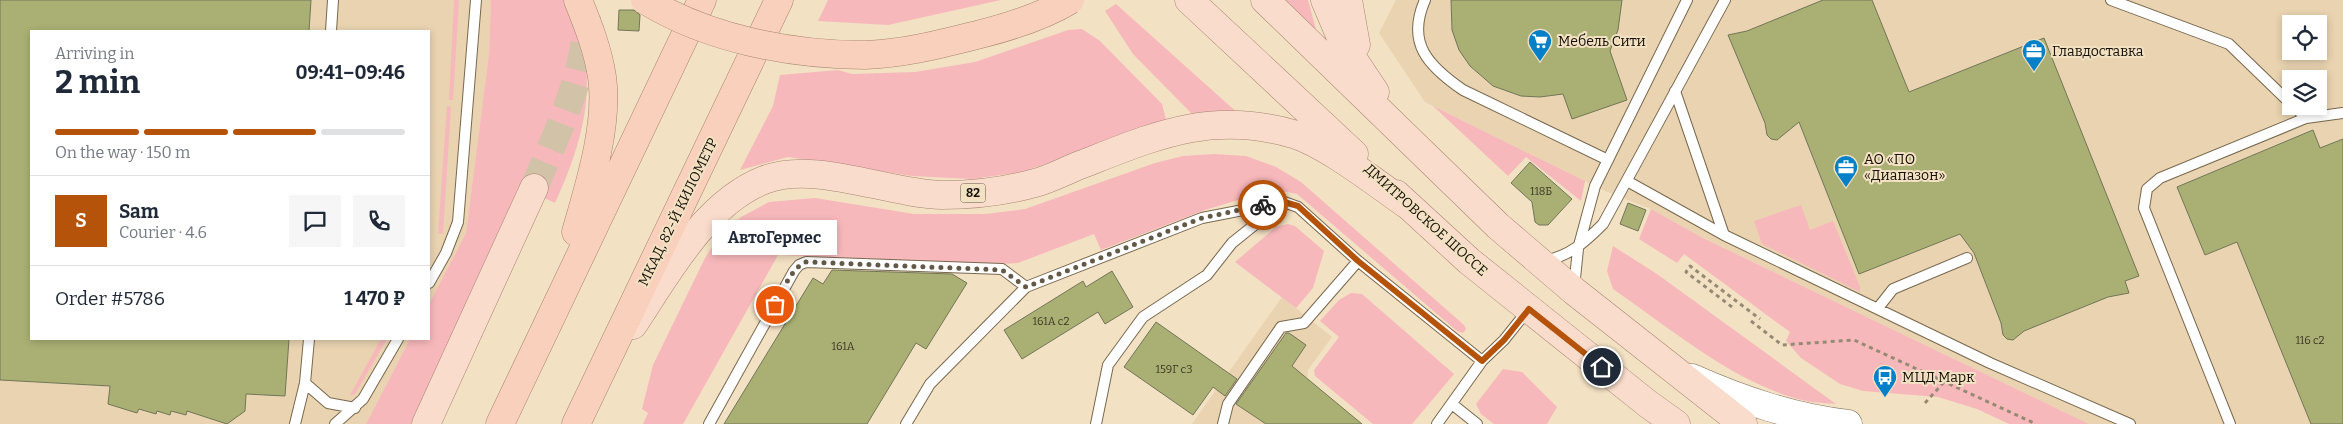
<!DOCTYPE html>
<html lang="en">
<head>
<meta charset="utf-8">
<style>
  body { margin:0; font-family:Bitter,serif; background:#f6f6f7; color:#1f2937; height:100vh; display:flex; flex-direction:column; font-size:19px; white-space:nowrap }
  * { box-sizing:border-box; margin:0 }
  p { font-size:16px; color:#747a83 }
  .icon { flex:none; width:28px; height:28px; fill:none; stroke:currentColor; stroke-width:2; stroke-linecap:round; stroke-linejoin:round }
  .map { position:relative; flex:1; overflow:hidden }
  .drawer { position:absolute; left:30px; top:30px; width:400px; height:310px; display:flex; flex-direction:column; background:#fff; border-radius:0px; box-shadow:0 2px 8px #0003 }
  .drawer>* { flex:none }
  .fabs { position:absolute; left:2282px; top:15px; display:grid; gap:10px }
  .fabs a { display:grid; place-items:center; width:45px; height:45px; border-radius:0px; background:#fff; box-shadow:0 2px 8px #0003; font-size:25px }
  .pin { position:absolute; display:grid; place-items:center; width:42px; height:42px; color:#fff; margin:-21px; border:2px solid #fff; border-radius:50%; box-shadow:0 1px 5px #0007 }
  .courier { position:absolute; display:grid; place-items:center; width:50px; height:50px; margin:-25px; border:4px solid #b45309; border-radius:50%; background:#fff; color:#222; box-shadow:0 1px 6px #0007 }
  .bubble { position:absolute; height:35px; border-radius:0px; background:#fff; box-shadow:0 2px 8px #0003; font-size:16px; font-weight:700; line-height:35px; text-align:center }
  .headline em { font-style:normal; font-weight:700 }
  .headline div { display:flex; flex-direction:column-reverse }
  .headline { display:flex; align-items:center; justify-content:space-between; height:85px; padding:0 25px }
  h1 { font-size:32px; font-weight:700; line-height:38px }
  .bar { display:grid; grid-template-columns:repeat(4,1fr); gap:8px 5px; align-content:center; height:60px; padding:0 25px }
  .bar i { height:6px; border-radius:4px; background:#e0e1e3 }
  .bar .current { background:#b45309 }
  .bar p { grid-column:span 4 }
  .line { display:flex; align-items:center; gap:12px; padding:0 25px; border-top:1px solid #e0e1e3 }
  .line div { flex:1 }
  .round { display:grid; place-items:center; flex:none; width:52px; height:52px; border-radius:0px; background:#f6f6f7 }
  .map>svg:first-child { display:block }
</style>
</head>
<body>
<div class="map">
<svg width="2343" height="424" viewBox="0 0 2343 424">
  <rect width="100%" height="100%" fill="#f3e1c3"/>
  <path fill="#e9d3b0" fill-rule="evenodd" d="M 0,0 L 491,0 L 489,54 L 466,233 L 429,304 L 429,31 L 31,31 L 31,339 L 410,339 L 366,424 L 0,424 Z
    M 1396,0 L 2343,0 L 2343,424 L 2089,424 L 1703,238 L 1651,209 L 1605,191 L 1425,102 L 1379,33 ZM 2291,24 L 2319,24 L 2319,51 L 2291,51 ZM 2291,79 L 2319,79 L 2319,106 L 2291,106 Z
    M 1282,297 L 1332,337 L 1308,370 L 1307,379 L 1362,424 L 1192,424 Z"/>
  <path fill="#f7b8bb" d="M 454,0 L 459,0 L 453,100 L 449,100 Z
    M 491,0 L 565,0 C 571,14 579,29 582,43 C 596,99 578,153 555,203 L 519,186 L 411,424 L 366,424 L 410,339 L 429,339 L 429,304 L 466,233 L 489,54 Z
    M 828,0 L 1001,0 L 888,25 L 818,21 Z
    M 1284,0 L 1308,0 L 1317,33 Z
    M 1116,4 L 1241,116 L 1195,117 L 1133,54 L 1105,11 Z
    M 1082,29 L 1100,41 L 1162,104 L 1168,127 L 1068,156 L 1022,172 L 972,179 L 912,176 L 788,157 L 740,170 L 773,106 L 780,75 L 838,70 L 852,74 L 915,72 L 975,62 L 1068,30 Z
    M 447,106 L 451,107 L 443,233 L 438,234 Z
    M 1433,106 L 1585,181 L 1581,201 L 1526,157 L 1508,176 Z
    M 1214,154 L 1246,156 L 1276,167 L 1301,182 L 1464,325 L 1466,329 L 1463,333 L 1457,331 L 1297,194 L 1278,190 L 1255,195 L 1205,210 L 1101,250 L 1094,234 L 1018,263 L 1001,264 L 778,255 L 683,424 L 643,424 L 648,413 L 642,409 L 653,365 L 705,258 L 714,244 L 741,217 L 769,202 L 815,198 L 914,214 L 985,214 L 1025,209 L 1155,163 L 1183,156 Z
    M 1801,205 L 1810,230 L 1833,221 L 1860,287 L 1860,292 L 1762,244 L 1754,221 Z
    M 1651,209 L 1703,238 L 2089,424 L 2009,424 L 1977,409 L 1938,397 L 1863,391 L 1840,384 L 1801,358 L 1786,341 L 1790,332 L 1684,254 L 1677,263 L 1639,239 Z
    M 1288,224 L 1295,226 L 1324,251 L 1313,288 L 1296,308 L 1235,262 L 1276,227 Z
    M 1613,246 L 1657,274 L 1836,404 C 1822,403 1807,402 1794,398 C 1728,378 1670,328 1613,289 L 1607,271 Z
    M 1351,293 L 1362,294 L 1454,374 L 1412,424 L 1373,424 L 1315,376 L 1314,370 L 1339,337 L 1320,321 L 1339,300 Z
    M 381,339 L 387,339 L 355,394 L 350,395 Z
    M 1503,369 L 1522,372 L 1557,407 L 1547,424 L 1494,424 L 1481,414 L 1476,404 Z"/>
  <path fill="#aab074" stroke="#727658" d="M 0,0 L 311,0 L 309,31 L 31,31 L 31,339 L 289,339 L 285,396 L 246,394 L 245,411 L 227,424 L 187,411 L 186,415 L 171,411 L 170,415 L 157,411 L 156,414 L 139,409 L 137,413 L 108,404 L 110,386 L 0,380 Z
    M 1451,0 L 1622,0 L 1618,30 L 1610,51 L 1627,100 L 1572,119 L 1563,94 L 1540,97 L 1521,96 L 1493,86 L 1470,66 L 1459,50 L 1452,30 Z
    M 1823,0 L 1872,0 L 1909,92 L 2044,38 L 2139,276 L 2125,281 L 2129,293 L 2108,297 L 2024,331 L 2013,340 L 2007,339 L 2003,335 L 2001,323 L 1974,253 L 1960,234 L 1859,274 L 1799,122 L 1777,140 L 1771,139 L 1767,135 L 1765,123 L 1728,35 L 1747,31 Z
    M 619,10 L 634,10 L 640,15 L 639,31 L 618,30 Z
    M 2313,130 L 2320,148 L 2343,139 L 2343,424 L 2311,424 L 2237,242 L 2205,255 L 2177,187 Z
    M 1530,162 L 1572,199 L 1548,225 L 1539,225 L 1535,222 L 1532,202 L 1511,183 Z
    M 1628,203 L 1646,210 L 1638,231 L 1620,224 Z
    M 832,270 L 952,274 L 967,283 L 926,349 L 916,343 L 867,424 L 724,424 L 813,278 L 823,284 Z
    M 1112,271 L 1133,307 L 1105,324 L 1098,312 L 1022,359 L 1004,330 L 1083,281 L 1086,287 Z
    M 1156,322 L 1237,379 L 1225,396 L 1213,387 L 1193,415 L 1124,367 Z
    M 1286,333 L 1289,333 L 1306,345 L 1292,366 L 1362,424 L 1266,424 L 1236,404 Z"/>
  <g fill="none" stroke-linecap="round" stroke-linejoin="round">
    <path stroke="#d2c2a7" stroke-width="28" stroke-dasharray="28 14" stroke-linecap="butt" d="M 534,188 C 557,132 585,78 587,16"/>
    <g stroke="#78684e" stroke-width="12">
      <path id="service" d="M 1425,0 C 1406,43 1428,66 1463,90 L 1608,160
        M 2111,0 L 2229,44 L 2291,104
        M 331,31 L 333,0
        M 1675,91 L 1724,235
        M 2294,106 L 2306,118 L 2343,113
        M 1627,181 L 1724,235 L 1990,363 L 2130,424
        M 1544,261 C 1570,256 1585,242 1603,224 L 1725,0
        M 429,283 L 446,253 L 458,222 L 476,0
        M 1026,287 L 1202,218 L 1284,202 L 1298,207 L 1358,261 L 1482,361
        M 1574,288 L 1578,249 L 1595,186 L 1687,0
        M 1878,308 L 1893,289 L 1967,258
        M 305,383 L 328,403 L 355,408
        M 1452,404 L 1477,424
        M 295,424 L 305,383 L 309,339
        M 335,424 L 363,399 L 398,339
        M 709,424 L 794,271 L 799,265 L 806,262 L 1002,269 L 1026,287 L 930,384 L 906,424
        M 1096,424 L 1108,365 L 1143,317 L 1207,275 L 1232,243 L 1283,202
        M 1223,424 L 1228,404 L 1281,327 L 1304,323 L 1358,261
        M 1437,424 L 1482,361 L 1504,340 L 1528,310
        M 2230,424 L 2144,208 L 2147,189 L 2160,178 L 2306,118"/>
    </g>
    <g stroke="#78684e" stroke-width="29">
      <path id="secondary" d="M 1692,378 C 1744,401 1792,417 1848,424"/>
    </g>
    <g stroke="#a88571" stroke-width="29">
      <path id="primary" d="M 1189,0 L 1354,154
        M 1265,0 L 1498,226 L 1574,291 L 1743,424
        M 1325,0 L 1345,47 L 1375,92
        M 1348,0 L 1356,45
        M 1396,194 L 1469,261 L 1648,404 L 1676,424
        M 633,325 C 667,274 705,203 764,180 C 815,160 888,194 943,195 C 973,195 1006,191 1035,183 C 1050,179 1065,171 1080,165 C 1155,136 1210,110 1293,134 C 1328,145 1377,184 1409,206
        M 426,424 L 534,188"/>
    </g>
    <g stroke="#a88571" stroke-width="29">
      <path id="trunk" d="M 576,232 C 589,187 609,124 602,77 C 598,50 588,25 578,0
        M 500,424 L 702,0
        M 576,424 L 779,0"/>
    </g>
    <path stroke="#978a75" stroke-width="3" stroke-dasharray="4 4" stroke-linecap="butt" d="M 1732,307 L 1686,272 L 1690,266 L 1760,319
      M 1751,321 L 1782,345 L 1854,340 L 2036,424
      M 1925,403 L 1944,382"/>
    <use href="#service" stroke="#fff" stroke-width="10"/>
    <use href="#secondary" stroke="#fff" stroke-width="28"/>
    <use href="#primary" stroke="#fadccc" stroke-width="28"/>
    <use href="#trunk" stroke="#f8d0bb" stroke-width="28"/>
    <g stroke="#a88571" stroke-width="29" stroke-linecap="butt">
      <path id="trunk-bridge" d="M 645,0 C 708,39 792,55 865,55 C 903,54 941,44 977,35 C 1009,27 1042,17 1070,0"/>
    </g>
    <use href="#trunk-bridge" stroke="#f8d0bb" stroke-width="28"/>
  </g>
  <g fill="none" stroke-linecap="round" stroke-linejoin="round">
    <path stroke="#635948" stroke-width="5" stroke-dasharray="0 9" d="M 775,305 C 783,291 790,269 806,262 L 1002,270 L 1026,287 L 1202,218 L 1263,205"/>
    <path stroke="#b45309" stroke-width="6" d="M 1263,205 L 1284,202 L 1298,206 L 1358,261 L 1482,361 L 1504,340 L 1529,309 L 1602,367"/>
  </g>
  <defs>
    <g id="supermarket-pin" transform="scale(1.25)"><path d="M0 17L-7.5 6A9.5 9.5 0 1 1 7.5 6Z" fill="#0480c8" stroke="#f3e1c3"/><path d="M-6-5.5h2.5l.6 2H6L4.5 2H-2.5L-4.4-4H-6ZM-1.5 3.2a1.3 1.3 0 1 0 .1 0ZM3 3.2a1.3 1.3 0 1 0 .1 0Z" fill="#fff"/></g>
    <g id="office-pin" transform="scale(1.25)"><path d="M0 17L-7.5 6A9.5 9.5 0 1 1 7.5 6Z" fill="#0480c8" stroke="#f3e1c3"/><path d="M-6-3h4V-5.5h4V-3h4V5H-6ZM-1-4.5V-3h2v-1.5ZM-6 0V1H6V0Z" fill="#fff"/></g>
    <g id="bus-pin" transform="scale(1.25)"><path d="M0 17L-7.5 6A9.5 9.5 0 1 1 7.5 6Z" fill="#0480c8" stroke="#f3e1c3"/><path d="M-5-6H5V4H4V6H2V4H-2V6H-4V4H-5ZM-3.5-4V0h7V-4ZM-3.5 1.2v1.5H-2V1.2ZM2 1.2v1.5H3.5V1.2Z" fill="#fff"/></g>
  </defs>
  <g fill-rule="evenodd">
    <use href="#supermarket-pin" x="1540" y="41"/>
    <use href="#office-pin" x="2034" y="51"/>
    <use href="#office-pin" x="1846" y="167"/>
    <use href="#bus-pin" x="1885" y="377"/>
  </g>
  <g text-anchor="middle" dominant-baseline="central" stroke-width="4" stroke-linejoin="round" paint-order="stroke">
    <g font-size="11" fill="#3b3822">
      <text x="1541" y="191">118Б</text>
      <text x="1051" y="321">161А с2</text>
      <text x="2310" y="340">116 с2</text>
      <text x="843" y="346">161А</text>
      <text x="1174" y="369">159Г с3</text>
    </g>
    <rect fill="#f3e1c3" stroke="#584f3f" stroke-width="1" x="960.5" y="183.5" width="25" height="19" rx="4"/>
    <g font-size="12" font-weight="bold" fill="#161006">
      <text x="973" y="193">82</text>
    </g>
    <g font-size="14" fill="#161006" stroke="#f3e1c3" text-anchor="start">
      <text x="1558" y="41">Мебель Сити</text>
      <text x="2052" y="51">Главдоставка</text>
      <text x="1864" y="159">АО «ПО<tspan x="1864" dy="16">«Диапазон»</tspan></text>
      <text x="1902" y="377">МЦД Марк</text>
    </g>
    <g font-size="14" fill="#161006" stroke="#f3e1c3">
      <text transform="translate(678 212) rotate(-64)">МКАД, 82-Й КИЛОМЕТР</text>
      <text transform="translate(1426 220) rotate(42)">ДМИТРОВСКОЕ ШОССЕ</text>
    </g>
  </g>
</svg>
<div class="fabs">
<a><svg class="icon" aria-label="locate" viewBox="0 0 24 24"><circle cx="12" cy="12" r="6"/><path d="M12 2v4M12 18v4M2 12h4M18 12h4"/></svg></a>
<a><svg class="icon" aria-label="layers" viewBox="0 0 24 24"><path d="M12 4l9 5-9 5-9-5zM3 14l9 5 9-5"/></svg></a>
</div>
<div class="pin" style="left:775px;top:305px;background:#ea580c"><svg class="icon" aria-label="bag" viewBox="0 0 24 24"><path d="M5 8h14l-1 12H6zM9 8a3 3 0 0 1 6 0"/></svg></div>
<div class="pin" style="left:1602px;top:367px;background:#1f2937"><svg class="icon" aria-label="home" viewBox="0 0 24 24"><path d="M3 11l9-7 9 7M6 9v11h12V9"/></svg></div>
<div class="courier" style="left:1263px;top:205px"><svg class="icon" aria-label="bike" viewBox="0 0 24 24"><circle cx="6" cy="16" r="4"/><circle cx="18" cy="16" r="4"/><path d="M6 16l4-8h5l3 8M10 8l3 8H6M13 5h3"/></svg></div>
<div class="bubble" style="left:712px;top:220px;width:125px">АвтоГермес</div>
<section class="drawer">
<div class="headline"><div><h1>2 min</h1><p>Arriving in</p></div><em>09:41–09:46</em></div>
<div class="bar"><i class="current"></i><i class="current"></i><i class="current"></i><i></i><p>On the way · 150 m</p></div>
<div class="line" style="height:90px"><b class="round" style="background:#b45309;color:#fff">S</b><div><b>Sam</b><p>Courier · 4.6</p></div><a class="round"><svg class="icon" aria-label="chat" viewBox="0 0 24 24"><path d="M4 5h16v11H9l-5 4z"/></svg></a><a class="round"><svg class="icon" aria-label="phone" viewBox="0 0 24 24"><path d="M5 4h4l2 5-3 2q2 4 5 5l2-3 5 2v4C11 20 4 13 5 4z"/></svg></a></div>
<div class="line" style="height:65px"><div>Order #5786</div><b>1 470 ₽</b></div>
</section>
</div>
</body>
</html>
